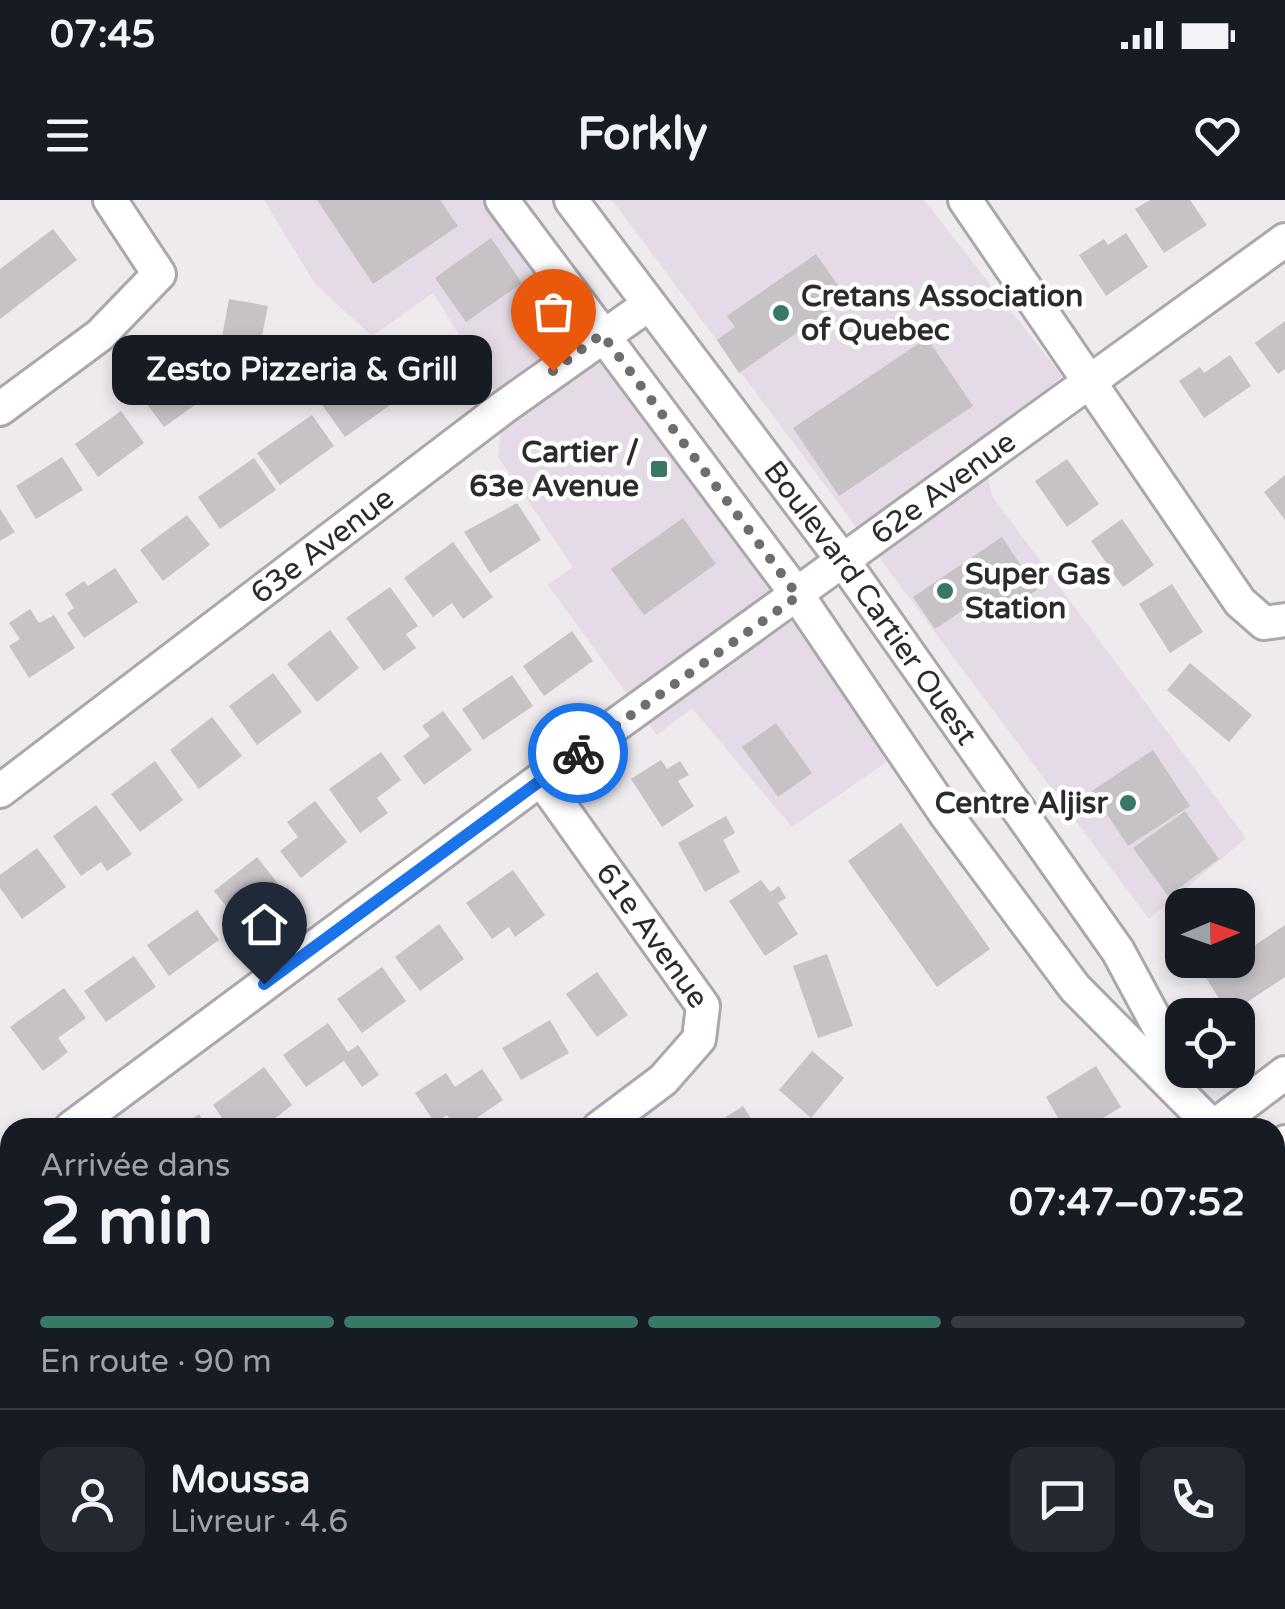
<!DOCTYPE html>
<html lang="fr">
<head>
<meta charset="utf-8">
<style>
  body { margin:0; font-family:"Varela Round",sans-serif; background:#242831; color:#f1f3f6; height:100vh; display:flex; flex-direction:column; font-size:38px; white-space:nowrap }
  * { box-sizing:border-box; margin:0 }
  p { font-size:32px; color:#9ea1a6 }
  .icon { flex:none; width:55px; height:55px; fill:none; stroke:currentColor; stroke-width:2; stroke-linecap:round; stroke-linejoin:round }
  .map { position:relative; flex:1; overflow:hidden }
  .sheet { position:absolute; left:0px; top:918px; width:1285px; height:492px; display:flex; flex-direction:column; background:#171b24; border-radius:30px 30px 0 0; box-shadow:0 5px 15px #0003 }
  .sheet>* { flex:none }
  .needle { width:65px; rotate:88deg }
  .controls { position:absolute; left:1165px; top:688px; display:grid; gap:20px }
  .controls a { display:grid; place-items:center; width:90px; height:90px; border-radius:20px; background:#171b24; box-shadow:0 5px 15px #0003; font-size:50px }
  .pin { position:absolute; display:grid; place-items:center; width:85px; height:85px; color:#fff; margin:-102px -42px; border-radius:50% 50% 50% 0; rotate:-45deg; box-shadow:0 0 10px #0007 }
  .pin .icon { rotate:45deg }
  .courier { position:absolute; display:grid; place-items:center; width:100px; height:100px; margin:-50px; border:8px solid #1a73e8; border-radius:50%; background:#fff; color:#222; box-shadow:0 2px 12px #0007 }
  .bubble { position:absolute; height:70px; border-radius:20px; background:#171b24; box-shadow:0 5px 15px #0003; font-size:32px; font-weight:700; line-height:70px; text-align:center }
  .summary em { font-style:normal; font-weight:700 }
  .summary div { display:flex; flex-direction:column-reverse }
  .summary { display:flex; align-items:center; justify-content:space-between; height:170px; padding:0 40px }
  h1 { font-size:65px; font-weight:700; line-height:75px }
  .bar { display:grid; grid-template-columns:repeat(4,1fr); gap:15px 10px; align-content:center; height:120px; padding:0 40px }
  .bar i { height:12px; border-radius:8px; background:#363941 }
  .bar .on { background:#397866 }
  .bar p { grid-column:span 4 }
  .line { display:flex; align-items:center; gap:25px; padding:0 40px; border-top:2px solid #363941 }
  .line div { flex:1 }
  .round { display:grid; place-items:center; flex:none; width:105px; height:105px; border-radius:20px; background:#242831 }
  .status { display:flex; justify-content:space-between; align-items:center; height:70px; padding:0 50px; background:#171b24; direction:ltr }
  .status svg { height:28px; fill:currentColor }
  header { display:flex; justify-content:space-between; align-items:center; height:130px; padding:0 40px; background:#171b24; font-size:45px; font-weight:700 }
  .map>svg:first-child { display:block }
</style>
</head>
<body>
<div class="status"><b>07:45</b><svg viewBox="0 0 49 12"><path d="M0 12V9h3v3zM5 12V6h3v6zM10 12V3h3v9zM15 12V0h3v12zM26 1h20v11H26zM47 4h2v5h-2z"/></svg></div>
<header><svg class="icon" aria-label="menu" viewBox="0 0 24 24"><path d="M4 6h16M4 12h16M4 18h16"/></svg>Forkly<svg class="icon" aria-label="heart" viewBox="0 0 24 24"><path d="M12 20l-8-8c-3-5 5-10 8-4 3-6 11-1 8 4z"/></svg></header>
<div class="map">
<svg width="1285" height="1409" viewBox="0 0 1285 1409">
  <rect width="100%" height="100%" fill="#eeeaee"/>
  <path fill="#e5dbe6" d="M 264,0 L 500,0 L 617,152 L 887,562 L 792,627 L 692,508 L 657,535 L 548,385 L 573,367 L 498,257 L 504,207 L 433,93 L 372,136 L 315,84 Z
    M 612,0 L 924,0 L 1062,176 L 983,252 L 992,296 L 1246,638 L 1149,719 Z"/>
  <path fill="#c6c2c6" d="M 317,0 L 440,0 L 458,26 L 373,84 Z
    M 1150,0 L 1190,0 L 1207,25 L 1164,53 L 1135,9 Z
    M 53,29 L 77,60 L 0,119 L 0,69 Z
    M 1126,33 L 1148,67 L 1106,96 L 1079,55 L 1104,39 L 1108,45 Z
    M 491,38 L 522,83 L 466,122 L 435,78 Z
    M 816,54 L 847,98 L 739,173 L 717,140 L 735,127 L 727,116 Z
    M 229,99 L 268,106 L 257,160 L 219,153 Z
    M 1285,121 L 1285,169 L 1278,174 L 1255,143 Z
    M 405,135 L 419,157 L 453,136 L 469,163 L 456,171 L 462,180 L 420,198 L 387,146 Z
    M 927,138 L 973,206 L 839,296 L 793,228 Z
    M 1230,155 L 1251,186 L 1204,218 L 1179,181 L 1200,167 L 1204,173 Z
    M 186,163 L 209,195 L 164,227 L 141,196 Z
    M 374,168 L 396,201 L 345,237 L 315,195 L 341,177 L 348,187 Z
    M 121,211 L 144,243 L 98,277 L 75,244 Z
    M 312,215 L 334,246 L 280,285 L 257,253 Z
    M 62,257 L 83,290 L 36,319 L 16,286 Z
    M 254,258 L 276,290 L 220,329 L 198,297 Z
    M 1067,259 L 1099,304 L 1067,327 L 1035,281 Z
    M 1285,275 L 1285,320 L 1264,292 Z
    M 517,303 L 541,340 L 490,373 L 464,332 Z
    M 0,309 L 15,332 L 0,341 Z
    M 187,315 L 210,345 L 163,381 L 140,350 Z
    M 683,318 L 716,364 L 644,415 L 611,369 Z
    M 1122,319 L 1154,365 L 1123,387 L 1091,341 Z
    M 1002,337 L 1037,390 L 1002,414 L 989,393 L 935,429 L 913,397 Z
    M 453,342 L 493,397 L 463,419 L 452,403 L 433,417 L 404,378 Z
    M 115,368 L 138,402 L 84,438 L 67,413 L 74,408 L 65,394 L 84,381 L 88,386 Z
    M 1172,384 L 1203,432 L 1170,453 L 1139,404 Z
    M 390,387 L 418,426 L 406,434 L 416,448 L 384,471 L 346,418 Z
    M 30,409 L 39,423 L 54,415 L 75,448 L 29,478 L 9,446 L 20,439 L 9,423 Z
    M 330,430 L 359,468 L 317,502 L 287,464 Z
    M 572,431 L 593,461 L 544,496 L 523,466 Z
    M 1190,463 L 1252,515 L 1229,542 L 1167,490 Z
    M 273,473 L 302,512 L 257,545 L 229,506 Z
    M 512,475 L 533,506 L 483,540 L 462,509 Z
    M 443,511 L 472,550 L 424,585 L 403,556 L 430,536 L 422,526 Z
    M 212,517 L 242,556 L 199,589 L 170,550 Z
    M 776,523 L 812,573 L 778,597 L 742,547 Z
    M 1153,550 L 1190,606 L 1128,646 L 1092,591 Z
    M 381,552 L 401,580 L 377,598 L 388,613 L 360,633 L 329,589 Z
    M 661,560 L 667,569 L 680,561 L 689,575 L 678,581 L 694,606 L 662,627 L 631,579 Z
    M 155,561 L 183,600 L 140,632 L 111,594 Z
    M 315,601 L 347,642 L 301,678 L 280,651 L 298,637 L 287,622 Z
    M 96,605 L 132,654 L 107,671 L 101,662 L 81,676 L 53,636 Z
    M 1185,611 L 1219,659 L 1168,696 L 1133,648 Z
    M 726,616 L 735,633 L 723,640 L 740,672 L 705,692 L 678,643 Z
    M 901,623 L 990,749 L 937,787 L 848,661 Z
    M 37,648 L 66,687 L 22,719 L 0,688 L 0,675 Z
    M 257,657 L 283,690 L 240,724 L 214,691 Z
    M 513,670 L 545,715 L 515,737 L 509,727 L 492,739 L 466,703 Z
    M 761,680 L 770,692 L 779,686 L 786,698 L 778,703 L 798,734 L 765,756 L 729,701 Z
    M 197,710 L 219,740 L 169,776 L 147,745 Z
    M 439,724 L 464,759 L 420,791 L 395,757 Z
    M 1285,725 L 1285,777 L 1229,814 L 1206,778 Z
    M 827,754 L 853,826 L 818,838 L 793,766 Z
    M 134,756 L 156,787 L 106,822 L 84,791 Z
    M 382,767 L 406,801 L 362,833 L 337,799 Z
    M 597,772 L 628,815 L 597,837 L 566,794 Z
    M 64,788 L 86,818 L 58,838 L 68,852 L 43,871 L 10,827 Z
    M 550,820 L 569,853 L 521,880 L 502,848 Z
    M 328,823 L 348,852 L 358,845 L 379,875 L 362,887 L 344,861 L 306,887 L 283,855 Z
    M 812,851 L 844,878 L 811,918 L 779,890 Z
    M 1096,866 L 1121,907 L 1087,928 L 1064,928 L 1046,897 Z
    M 264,867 L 292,905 L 263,928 L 229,928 L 213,905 Z
    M 482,869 L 503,900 L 462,928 L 455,928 L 447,915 L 435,923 L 415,893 L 446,873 L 455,887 Z
    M 743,906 L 757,928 L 709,928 Z
    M 199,914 L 208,928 L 179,928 Z
    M 1281,1195 L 1285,1201 L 1285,1343 L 1275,1329 L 1275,1200 Z
    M 10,1224 L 10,1273 L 0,1280 L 0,1231 Z
    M 379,1400 L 426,1400 L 432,1409 L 352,1409 L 362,1402 L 367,1408 Z
    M 795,1400 L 848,1400 L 835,1409 L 802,1409 Z
    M 1116,1400 L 1175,1400 L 1181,1409 L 1103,1409 Z"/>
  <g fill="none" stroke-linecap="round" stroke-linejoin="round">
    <g stroke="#aba7ab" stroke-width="38">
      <g id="minor">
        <path d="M 502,0 L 798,396 L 947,616 L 1075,788 L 1214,928"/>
        <path id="s1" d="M 571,0 L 844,362 L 1118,751 L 1182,870"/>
        <path d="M 965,0 L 1240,402 L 1264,423 L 1285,420"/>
        <path d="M 0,209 L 100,135 L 159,74 L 110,0"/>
        <path id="s2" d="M 541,579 L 703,806 L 699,839 L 663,880 L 599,928"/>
        <path id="s3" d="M 0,591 L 504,207 L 648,105"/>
        <path id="s4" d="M 71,928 L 541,579 L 1285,40"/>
        <path d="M 1212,928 L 1285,873"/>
        <path d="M 1275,949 L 1285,942"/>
        <path d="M 0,982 L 10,974"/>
        <path d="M 1275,1006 L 1285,1019"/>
        <path d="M 0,1365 L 10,1357"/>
        <path d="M 554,1409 L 566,1400"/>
        <path d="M 651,1409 L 664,1400"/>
      </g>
    </g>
    <use href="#minor" stroke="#fff" stroke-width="32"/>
  </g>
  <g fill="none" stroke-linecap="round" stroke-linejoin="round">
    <path stroke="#6f6d70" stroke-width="10" stroke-dasharray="0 18" d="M 553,171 L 602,134 L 798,396 L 578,553"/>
    <path stroke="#1a73e8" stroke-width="12" d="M 264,784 L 578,553"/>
  </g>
  <g fill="#397866" stroke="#fff" stroke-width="4">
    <circle cx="781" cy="113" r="10"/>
    <rect x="649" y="259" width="20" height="20" rx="5"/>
    <circle cx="945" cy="391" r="10"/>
    <circle cx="1128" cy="603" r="10"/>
  </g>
  <g text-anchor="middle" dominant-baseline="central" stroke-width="9" stroke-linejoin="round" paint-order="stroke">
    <g font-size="30" font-weight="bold" fill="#2b2a2c" stroke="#fff" text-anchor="start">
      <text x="801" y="96">Cretans Association<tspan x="801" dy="34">of Quebec</tspan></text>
      <text x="639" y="252" text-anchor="end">Cartier /<tspan x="639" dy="34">63e Avenue</tspan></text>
      <text x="965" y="374">Super Gas<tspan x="965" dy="34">Station</tspan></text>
      <text x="1108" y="603" text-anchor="end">Centre Aljisr</text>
    </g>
    <g font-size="30" fill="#2b2a2c" stroke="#fff">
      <text stroke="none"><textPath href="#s4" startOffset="1082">62e Avenue</textPath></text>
      <text stroke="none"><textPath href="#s3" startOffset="405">63e Avenue</textPath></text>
      <text stroke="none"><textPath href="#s1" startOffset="502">Boulevard Cartier Ouest</textPath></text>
      <text stroke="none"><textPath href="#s2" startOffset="192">61e Avenue</textPath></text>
    </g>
  </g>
</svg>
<div class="controls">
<a><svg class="needle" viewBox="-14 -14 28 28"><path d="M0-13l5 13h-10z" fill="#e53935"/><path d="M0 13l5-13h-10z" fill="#9ea1a6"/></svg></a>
<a><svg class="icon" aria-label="locate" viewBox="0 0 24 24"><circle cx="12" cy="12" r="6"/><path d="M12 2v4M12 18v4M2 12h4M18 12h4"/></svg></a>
</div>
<div class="pin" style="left:553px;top:171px;background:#ea580c"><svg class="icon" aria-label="bag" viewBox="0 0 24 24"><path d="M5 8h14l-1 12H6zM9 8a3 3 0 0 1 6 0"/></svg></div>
<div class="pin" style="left:264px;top:784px;background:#1f2937"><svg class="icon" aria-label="home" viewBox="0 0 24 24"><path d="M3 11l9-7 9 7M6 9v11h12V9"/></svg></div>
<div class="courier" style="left:578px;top:553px"><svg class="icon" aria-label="bike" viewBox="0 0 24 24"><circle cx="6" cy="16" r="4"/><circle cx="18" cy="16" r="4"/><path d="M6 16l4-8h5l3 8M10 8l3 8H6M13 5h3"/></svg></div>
<div class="bubble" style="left:112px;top:135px;width:380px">Zesto Pizzeria &amp; Grill</div>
<section class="sheet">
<div class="summary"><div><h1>2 min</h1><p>Arrivée dans</p></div><em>07:47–07:52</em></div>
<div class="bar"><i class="on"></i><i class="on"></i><i class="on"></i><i></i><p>En route · 90 m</p></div>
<div class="line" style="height:180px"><a class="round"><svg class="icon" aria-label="person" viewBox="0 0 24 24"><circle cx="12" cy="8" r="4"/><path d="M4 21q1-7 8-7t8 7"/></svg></a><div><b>Moussa</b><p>Livreur · 4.6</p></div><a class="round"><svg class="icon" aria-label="chat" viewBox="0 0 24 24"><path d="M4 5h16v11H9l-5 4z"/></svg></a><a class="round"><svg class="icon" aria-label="phone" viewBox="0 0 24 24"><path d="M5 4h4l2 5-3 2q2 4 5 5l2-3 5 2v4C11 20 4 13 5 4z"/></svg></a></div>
</section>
</div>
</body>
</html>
